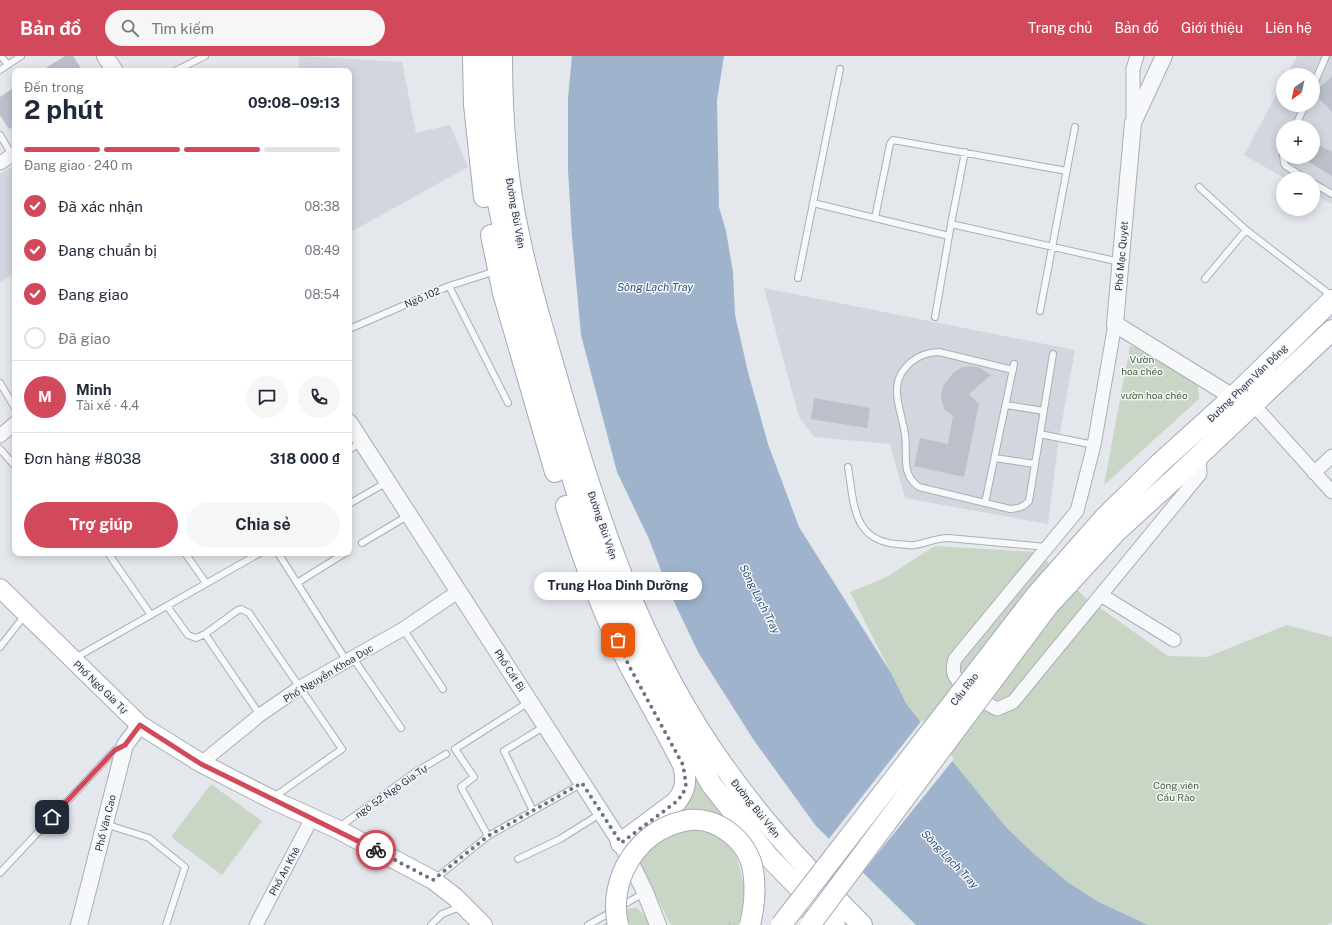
<!DOCTYPE html>
<html lang="vi">
<head>
<meta charset="utf-8">
<style>
  body { margin:0; font-family:"Public Sans",sans-serif; background:#f6f6f7; color:#1f2937; height:100vh; display:flex; flex-direction:column; font-size:15px; white-space:nowrap }
  * { box-sizing:border-box; margin:0 }
  p { font-size:13px; color:#747a83 }
  .icon { flex:none; width:22px; height:22px; fill:none; stroke:currentColor; stroke-width:2; stroke-linecap:round; stroke-linejoin:round }
  .map { position:relative; flex:1; overflow:hidden }
  .panel { position:absolute; left:12px; top:12px; width:340px; height:488px; display:flex; flex-direction:column; background:#fff; border-radius:8px; box-shadow:0 2px 10px #0003 }
  .panel>* { flex:none }
  .needle { width:26px; rotate:213deg }
  .tools { position:absolute; left:1276px; top:12px; display:grid; gap:8px }
  .tools a { display:grid; place-items:center; width:44px; height:44px; border-radius:50%; background:#fff; box-shadow:0 2px 10px #0003; font-size:20px }
  .pin { position:absolute; display:grid; place-items:center; width:34px; height:34px; color:#fff; margin:-17px; border-radius:8px; box-shadow:0 2px 6px #0006 }
  .courier { position:absolute; display:grid; place-items:center; width:40px; height:40px; margin:-20px; border:3px solid #d1495b; border-radius:50%; background:#fff; color:#222; box-shadow:0 1px 5px #0007 }
  .bubble { position:absolute; height:28px; border-radius:14px; background:#fff; box-shadow:0 2px 10px #0003; font-size:13px; font-weight:700; line-height:28px; text-align:center }
  .headline em { font-style:normal; font-weight:700 }
  .headline div { display:flex; flex-direction:column-reverse }
  .headline { display:flex; align-items:center; justify-content:space-between; height:68px; padding:0 12px }
  h1 { font-size:26px; font-weight:700; line-height:30px }
  .bar { display:grid; grid-template-columns:repeat(4,1fr); gap:6px 4px; align-content:center; height:48px; padding:0 12px }
  .bar i { height:5px; border-radius:3px; background:#e0e1e3 }
  .bar .selected { background:#d1495b }
  .bar p { grid-column:span 4 }
  .line { display:flex; align-items:center; gap:10px; padding:0 12px; border-top:1px solid #e0e1e3 }
  .line div { flex:1 }
  .round { display:grid; place-items:center; flex:none; width:42px; height:42px; border-radius:21px; background:#f6f6f7 }
  ol { padding:0 12px; list-style:none }
  li { display:flex; align-items:center; gap:12px; height:44px }
  li p { margin-inline-start:auto }
  li .icon { padding:4px; border-radius:50%; background:#d1495b; color:#fff; stroke-width:4 }
  li:last-child { color:#747a83 }
  li i { width:22px; height:22px; border:2px solid #e0e1e3; border-radius:50% }
  .cta { display:flex; gap:8px; margin-top:auto; padding:8px 12px }
  .cta a { flex:1; height:46px; border-radius:24px; background:#d1495b; color:#fff; font-size:16px; font-weight:700; line-height:46px; text-align:center }
  .cta a+a { background:#f6f6f7; color:#1f2937 }
  header { display:flex; align-items:center; gap:24px; box-sizing:border-box; height:56px; padding:0 20px; background:#d1495b; color:#fff }
  header strong { font-size:19px }
  nav { display:flex; gap:22px; margin-inline-start:auto; font-size:14px }
  .search { width:280px; height:36px; background:#f6f6f7; display:flex; align-items:center; gap:10px; box-sizing:border-box; padding:0 14px; border-radius:22px; color:#747a83; font-size:15px }
  .map>svg:first-child { display:block }
</style>
</head>
<body>
<header>
<strong>Bản đồ</strong>
<div class="search"><svg class="icon" aria-label="search" viewBox="0 0 24 24"><circle cx="10" cy="10" r="6"/><path d="M15 15l6 6"/></svg>Tìm kiếm</div>
<nav><a>Trang chủ</a><a>Bản đồ</a><a>Giới thiệu</a><a>Liên hệ</a></nav>
</header>
<div class="map">
<svg width="1332" height="869" viewBox="0 0 1332 869">
  <rect width="100%" height="100%" fill="#e4e7ec"/>
  <path fill="#d2d6de" fill-rule="evenodd" d="M 299,0 L 402,6 L 416,77 L 450,69 L 468,111 L 349,177 L 349,15 L 298,15 Z
    M 1297,0 L 1332,0 L 1332,148 L 1313,138 L 1313,123 L 1286,123 L 1244,99 L 1283,26 L 1283,49 L 1313,49 L 1313,19 L 1287,19 ZM 1283,71 L 1313,71 L 1313,101 L 1283,101 Z
    M 15,109 L 15,217 L 0,226 L 0,118 Z
    M 764,232 L 1075,294 L 1059,382 L 1048,468 L 905,442 L 890,388 L 814,381 L 799,361 Z"/>
  <path fill="#c9d6c5" d="M 1130,290 L 1154,297 L 1198,329 L 1199,343 L 1104,429 Z
    M 935,490 L 1037,496 L 1086,542 L 1168,600 L 1207,601 L 1287,569 L 1332,581 L 1332,866 L 1327,869 L 1148,869 L 1099,846 L 1069,827 L 1033,797 L 1006,771 L 907,649 L 850,536 L 885,522 Z
    M 691,714 L 733,767 L 736,798 L 745,834 L 739,869 L 671,869 L 632,794 Z
    M 211,728 L 262,765 L 222,819 L 171,781 Z
    M 630,852 L 637,852 L 645,860 L 649,869 L 602,869 Z"/>
  <path fill="#9fb4cc" d="M 572,0 L 724,0 L 717,44 L 719,151 L 726,175 L 733,216 L 735,259 L 748,316 L 768,388 L 799,471 L 891,617 L 907,649 L 1006,771 L 1033,797 L 1069,827 L 1099,846 L 1148,869 L 916,869 L 816,770 L 753,683 L 698,596 L 668,533 L 649,483 L 617,416 L 581,279 L 572,181 L 568,114 L 568,42 Z"/>
  <path fill="#e4e7ec" d="M 922,664 L 954,703 L 862,817 L 828,784 Z"/>
  <path fill="#bbc0ca" d="M 65,0 L 73,0 L 83,15 L 41,15 Z
    M 1332,20 L 1332,56 L 1314,37 Z
    M 15,31 L 15,69 L 9,73 L 0,59 L 0,41 Z
    M 1317,88 L 1332,96 L 1332,120 L 1307,105 L 1309,101 L 1313,101 L 1313,94 Z
    M 972,310 L 980,312 L 991,319 L 969,338 L 979,348 L 964,421 L 914,410 L 920,382 L 948,388 L 953,360 L 945,354 L 942,347 L 941,338 L 943,330 L 953,317 L 962,311 Z
    M 814,342 L 870,352 L 867,372 L 811,363 Z"/>
  <g fill="none" stroke-linecap="round" stroke-linejoin="round">
    <g stroke="#a9aeb7" stroke-width="8">
      <path id="service" d="M 1,0 L 8,9
        M 0,14 L 21,0
        M 175,15 L 205,0
        M 1313,30 L 1326,0
        M 1295,71 L 1305,49
        M 0,79 L 12,99
        M 965,96 L 951,168 L 1120,206
        M 1283,99 L 1284,107 L 1286,110 L 1306,123
        M 1313,127 L 1332,138
        M 1199,131 L 1246,174 L 1332,240
        M 813,147 L 949,180
        M 875,162 L 890,88 L 893,84 L 1067,115
        M 798,222 L 840,13
        M 1205,223 L 1246,174
        M 449,230 L 508,347
        M 1040,255 L 1075,71
        M 935,261 L 951,168
        M 349,273 L 449,230 L 496,215
        M 1053,298 L 1040,378 L 1094,389
        M 1013,314 L 939,296 C 928,296 920,299 911,306 C 886,327 901,352 905,378 C 908,398 900,418 919,431 L 1010,453 C 1018,452 1023,452 1029,445 L 1040,378
        M 0,327 L 15,352
        M 1006,349 L 1044,355
        M 0,393 L 15,410
        M 349,394 L 362,386
        M 995,402 L 1035,408
        M 848,411 C 854,446 852,485 897,488 C 902,488 909,490 915,489 C 927,487 936,482 948,482 L 1047,491
        M 985,447 L 1014,308
        M 349,448 L 387,426
        M 362,487 L 409,459
        M 108,497 L 151,559
        M 185,497 L 206,527
        M 278,497 L 346,604
        M 297,527 L 345,497
        M 167,550 L 188,579 L 196,582 L 205,578 L 260,659
        M 403,573 L 443,633
        M 205,578 L 238,554 L 241,553 L 249,557 L 342,693 L 274,741
        M 0,591 L 25,559
        M 75,602 L 260,497
        M 353,602 L 401,672
        M 533,755 L 504,695 L 545,670
        M 105,768 L 149,782 L 185,811 L 166,869
        M 338,772 L 414,717 L 446,698
        M 488,780 L 461,731 L 474,721 L 455,693 L 529,646
        M 518,803 L 560,783 L 600,758
        M 0,817 L 115,694 L 121,691
        M 435,823 L 488,780 L 581,728
        M 621,850 L 644,837
        M 431,869 L 442,858 L 460,851
        M 588,869 L 613,855"/>
    </g>
    <g stroke="#a9aeb7" stroke-width="15">
      <path id="minor" d="M 1133,64 L 1133,13 L 1137,0
        M 0,107 L 15,97
        M 1115,268 L 1094,389 L 1077,455 L 955,603 C 953,609 952,616 956,622 C 961,631 987,648 997,653 L 1013,646 L 1200,418 L 1199,399
        M 1253,348 L 1332,436
        M 0,380 L 15,367
        M 1314,417 L 1332,400
        M 1101,539 L 1174,584
        M 201,707 L 260,659 L 299,632 L 403,573 L 459,535
        M 256,869 L 312,762"/>
    </g>
    <g stroke="#a9aeb7" stroke-width="18">
      <path id="tertiary" d="M 105,0 L 115,15
        M 1164,0 L 1133,67 L 1115,268 L 1233,341
        M 349,366 L 621,787 L 645,836 L 658,869
        M 79,869 L 125,689 L 140,669"/>
    </g>
    <g stroke="#a9aeb7" stroke-width="20">
      <path id="secondary" d="M 0,532 L 140,669 L 201,707 L 271,743 L 337,773 L 433,824 L 455,841 L 483,869"/>
    </g>
    <g stroke="#a3abb8" stroke-width="22">
      <path id="primary" d="M 473,0 L 474,49 L 484,141
        M 487,0 L 490,77 L 495,132 L 505,182 L 533,293 L 551,354 L 587,469 L 611,533 L 642,602 L 711,728 L 768,800 L 835,869
        M 502,0 C 502,59 506,120 519,178 C 528,224 542,269 555,314 C 595,455 640,596 728,716 C 767,771 815,821 862,869
        M 491,179 L 503,237 L 555,416
        M 1159,408 L 1233,341 L 1332,244
        M 1172,425 L 1332,274
        M 566,450 C 583,504 603,559 629,609 C 647,643 666,675 683,709 C 687,724 686,734 676,746 L 621,787"/>
    </g>
    <path stroke="#c2c5cb" stroke-width="2" stroke-dasharray="3 3" stroke-linecap="butt" d="M 729,869 L 731,866 L 735,868"/>
    <use href="#service" stroke="#f7f8fa" stroke-width="6"/>
    <use href="#minor" stroke="#f7f8fa" stroke-width="13"/>
    <use href="#tertiary" stroke="#f7f8fa" stroke-width="16"/>
    <use href="#secondary" stroke="#fff" stroke-width="18"/>
    <use href="#primary" stroke="#fff" stroke-width="20"/>
    <g stroke="#a3abb8" stroke-width="22" stroke-linecap="butt">
      <path id="primary-bridge" d="M 618,869 C 608,823 637,775 684,765 C 715,758 748,784 753,814 C 756,832 754,852 750,869
        M 781,869 L 1037,538 L 1104,462 L 1159,408
        M 810,869 L 1048,550 L 1117,475 L 1172,425"/>
    </g>
    <use href="#primary-bridge" stroke="#fff" stroke-width="20"/>
  </g>
  <g fill="none" stroke-linecap="round" stroke-linejoin="round">
    <path stroke="#6c737f" stroke-width="4" stroke-dasharray="0 7.2" d="M 376,794 L 433,824 L 488,780 L 582,727 L 621,787 L 676,746 L 683,738 L 686,728 L 683,709 L 628,608 L 618,584"/>
    <path stroke="#d1495b" stroke-width="5" d="M 52,761 L 115,694 L 125,689 L 140,669 L 201,708 L 376,794"/>
  </g>
  <g text-anchor="middle" dominant-baseline="central" stroke-width="3" stroke-linejoin="round" paint-order="stroke">
    <g font-size="10" fill="#2b3445" stroke="#f4f6f9">
      <text transform="translate(516 157) rotate(80)">Đường Bùi Viện</text>
      <text transform="translate(1121 200) rotate(-85)">Phố Mạc Quyêt</text>
      <text transform="translate(422 241) rotate(-23)">Ngõ 102</text>
      <text transform="translate(1247 327) rotate(-44)">Đường Phạm Văn Đồng</text>
      <text transform="translate(603 469) rotate(71)">Đường Bùi Viện</text>
      <text transform="translate(510 614) rotate(57)">Phố Cát Bi</text>
      <text transform="translate(328 617) rotate(-31)">Phố Nguyễn Khoa Dục</text>
      <text transform="translate(101 631) rotate(44)">Phố Ngô Gia Tự</text>
      <text transform="translate(964 633) rotate(-52)">Cầu Rào</text>
      <text transform="translate(391 735) rotate(-35)">ngõ 52 Ngô Gia Tự</text>
      <text transform="translate(756 752) rotate(51)">Đường Bùi Viện</text>
      <text transform="translate(105 767) rotate(-76)">Phố Văn Cao</text>
      <text transform="translate(284 815) rotate(-62)">Phố An Khê</text>
    </g>
    <g font-size="10" fill="#3f6138" stroke="#f4f6f9">
      <text x="1142" y="303">Vườn<tspan x="1142" dy="12">hoa chéo</tspan></text>
      <text x="1154" y="339">vườn hoa chéo</text>
      <text x="1176" y="729">Công viên<tspan x="1176" dy="12">Cầu Rào</tspan></text>
    </g>
    <g font-size="11" font-style="italic" fill="#34527a" stroke="#f4f6f9">
      <text x="655" y="231">Sông Lạch Tray</text>
      <text transform="translate(760 543) rotate(63)">Sông Lạch Tray</text>
      <text transform="translate(950 803) rotate(46)">Sông Lạch Tray</text>
    </g>
  </g>
</svg>
<div class="tools">
<a><svg class="needle" viewBox="-14 -14 28 28"><path d="M0-13l5 13h-10z" fill="#e53935"/><path d="M0 13l5-13h-10z" fill="#747a83"/></svg></a>
<a>+</a>
<a>−</a>
</div>
<div class="pin" style="left:618px;top:584px;background:#ea580c"><svg class="icon" aria-label="bag" viewBox="0 0 24 24"><path d="M5 8h14l-1 12H6zM9 8a3 3 0 0 1 6 0"/></svg></div>
<div class="pin" style="left:52px;top:761px;background:#1f2937"><svg class="icon" aria-label="home" viewBox="0 0 24 24"><path d="M3 11l9-7 9 7M6 9v11h12V9"/></svg></div>
<div class="courier" style="left:376px;top:794px"><svg class="icon" aria-label="bike" viewBox="0 0 24 24"><circle cx="6" cy="16" r="4"/><circle cx="18" cy="16" r="4"/><path d="M6 16l4-8h5l3 8M10 8l3 8H6M13 5h3"/></svg></div>
<div class="bubble" style="left:534px;top:516px;width:168px">Trung Hoa Dinh Dưỡng</div>
<section class="panel">
<div class="headline"><div><h1>2 phút</h1><p>Đến trong</p></div><em>09:08–09:13</em></div>
<div class="bar"><i class="selected"></i><i class="selected"></i><i class="selected"></i><i></i><p>Đang giao · 240 m</p></div>
<ol>
<li><svg class="icon" aria-label="check" viewBox="0 0 24 24"><path d="M5 12l5 5 9-10"/></svg>Đã xác nhận<p>08:38</p></li>
<li><svg class="icon" aria-label="check" viewBox="0 0 24 24"><path d="M5 12l5 5 9-10"/></svg>Đang chuẩn bị<p>08:49</p></li>
<li><svg class="icon" aria-label="check" viewBox="0 0 24 24"><path d="M5 12l5 5 9-10"/></svg>Đang giao<p>08:54</p></li>
<li><i></i>Đã giao</li>
</ol>
<div class="line" style="height:72px"><b class="round" style="background:#d1495b;color:#fff">M</b><div><b>Minh</b><p>Tài xế · 4.4</p></div><a class="round"><svg class="icon" aria-label="chat" viewBox="0 0 24 24"><path d="M4 5h16v11H9l-5 4z"/></svg></a><a class="round"><svg class="icon" aria-label="phone" viewBox="0 0 24 24"><path d="M5 4h4l2 5-3 2q2 4 5 5l2-3 5 2v4C11 20 4 13 5 4z"/></svg></a></div>
<div class="line" style="height:52px"><div>Đơn hàng #8038</div><b>318 000 ₫</b></div>
<div class="cta"><a>Trợ giúp</a><a>Chia sẻ</a></div>
</section>
</div>
</body>
</html>
